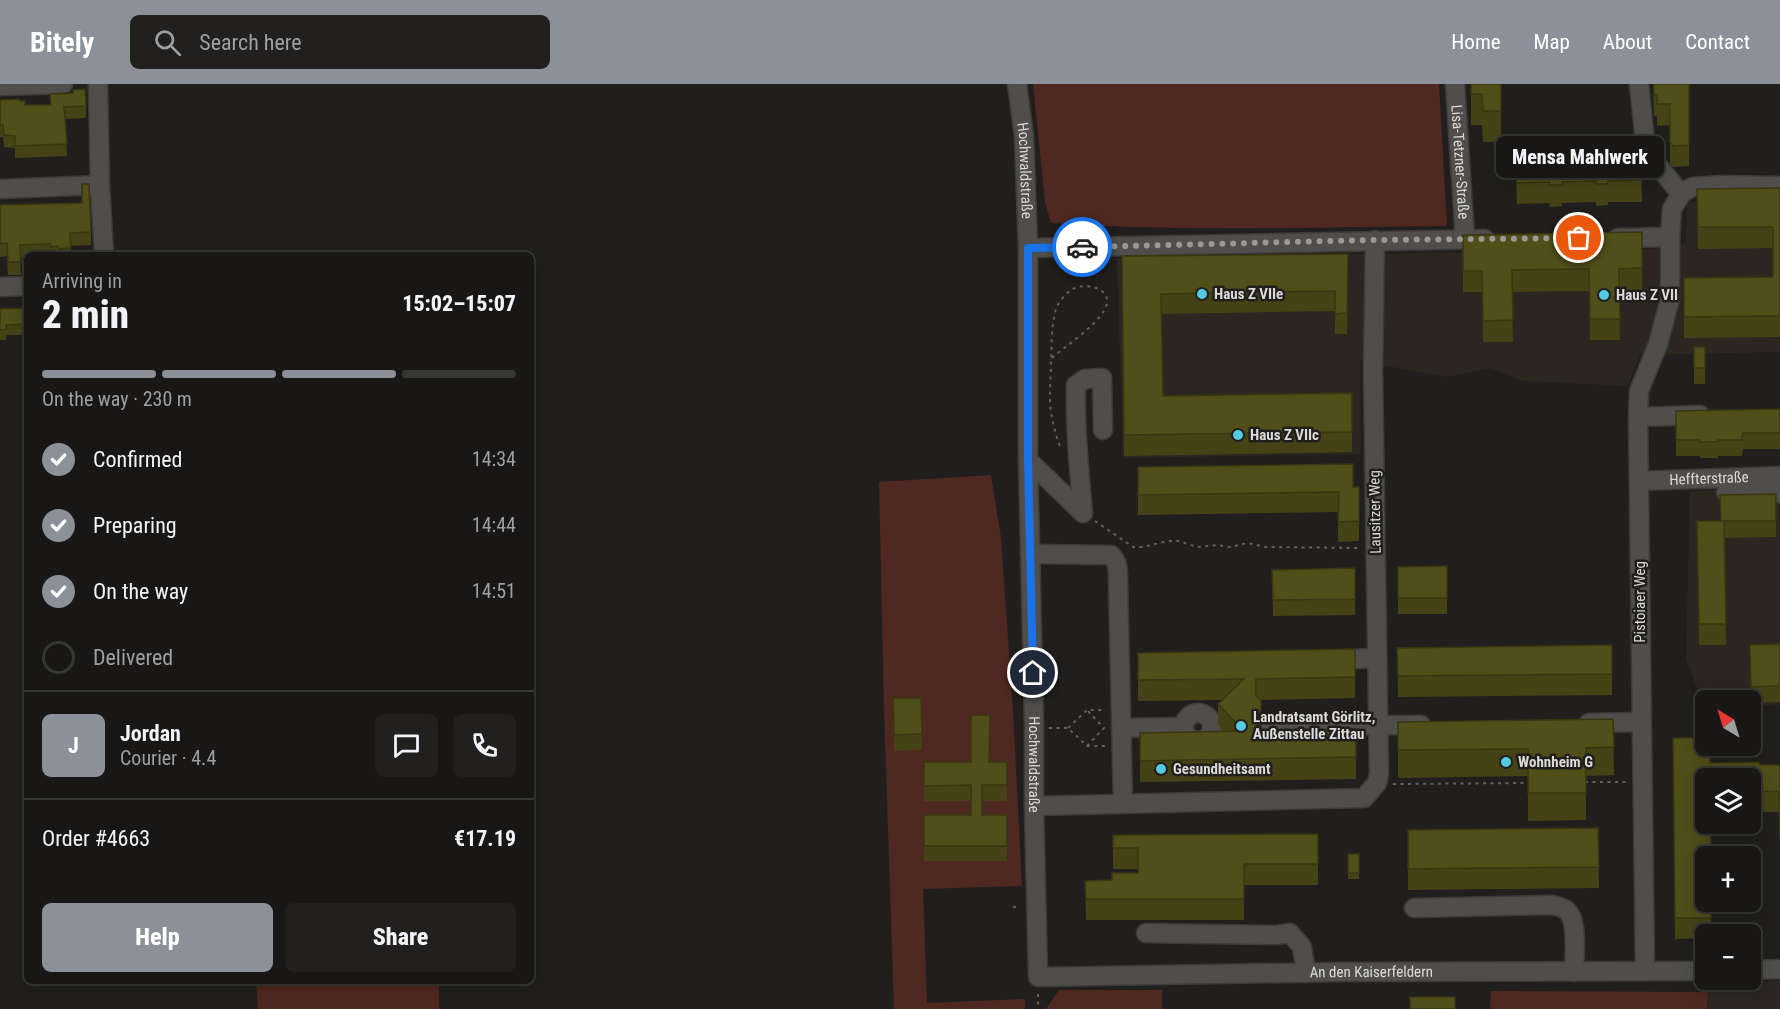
<!DOCTYPE html>
<html lang="en">
<head>
<meta charset="utf-8">
<style>
  body { margin:0; font-family:"Roboto Condensed",sans-serif; background:#21201f; color:#f1f3f6; height:100vh; display:flex; flex-direction:column; font-size:22px; white-space:nowrap }
  * { box-sizing:border-box; margin:0 }
  p { font-size:20px; color:#9f9fa1 }
  .icon { flex:none; width:33px; height:33px; fill:none; stroke:currentColor; stroke-width:2; stroke-linecap:round; stroke-linejoin:round }
  .map { position:relative; flex:1; overflow:hidden }
  .sheet { position:absolute; left:24px; top:168px; width:510px; height:732px; display:flex; flex-direction:column; background:#181716; border-radius:9px; box-shadow:0 3px 15px #0003,0 0 0 2px #363635 }
  .sheet>* { flex:none }
  .needle { width:39px; rotate:322deg }
  .fabs { position:absolute; left:1695px; top:606px; display:grid; gap:12px }
  .fabs a { display:grid; place-items:center; width:66px; height:66px; border-radius:9px; background:#181716; box-shadow:0 3px 15px #0003,0 0 0 2px #363635; font-size:30px }
  .pin { position:absolute; display:grid; place-items:center; width:51px; height:51px; color:#fff; margin:-26px; border:3px solid #fff; border-radius:50%; box-shadow:0 2px 6px #0007 }
  .courier { position:absolute; display:grid; place-items:center; width:60px; height:60px; margin:-30px; border:4px solid #1a73e8; border-radius:50%; background:#fff; color:#222; box-shadow:0 2px 8px #0007 }
  .bubble { position:absolute; height:42px; border-radius:9px; background:#181716; box-shadow:0 3px 15px #0003,0 0 0 2px #363635; font-size:20px; font-weight:800; line-height:42px; text-align:center }
  .overview em { font-style:normal; font-weight:800 }
  .overview div { display:flex; flex-direction:column-reverse }
  .overview { display:flex; align-items:center; justify-content:space-between; height:102px; padding:0 18px }
  h1 { font-size:39px; font-weight:800; line-height:45px }
  .bar { display:grid; grid-template-columns:repeat(4,1fr); gap:9px 6px; align-content:center; height:72px; padding:0 18px }
  .bar i { height:8px; border-radius:4px; background:#363635 }
  .bar .current { background:#8c9099 }
  .bar p { grid-column:span 4 }
  .line { display:flex; align-items:center; gap:15px; padding:0 18px; border-top:2px solid #363635 }
  .line div { flex:1 }
  .round { display:grid; place-items:center; flex:none; width:63px; height:63px; border-radius:9px; background:#21201f }
  ol { padding:0 18px; list-style:none }
  li { display:flex; align-items:center; gap:18px; height:66px }
  li p { margin-inline-start:auto }
  li .icon { padding:6px; border-radius:50%; background:#8c9099; color:#fff; stroke-width:4 }
  li:last-child { color:#9f9fa1 }
  li i { width:33px; height:33px; border:3px solid #363635; border-radius:50% }
  .action { display:flex; gap:12px; margin-top:auto; padding:12px 18px }
  .action a { flex:1; height:69px; border-radius:9px; background:#8c9099; color:#fff; font-size:24px; font-weight:800; line-height:69px; text-align:center }
  .action a+a { background:#21201f; color:#f1f3f6 }
  header { display:flex; align-items:center; gap:36px; box-sizing:border-box; height:84px; padding:0 30px; background:#8c9099; color:#fff }
  header strong { font-size:28px }
  nav { display:flex; gap:33px; margin-inline-start:auto; font-size:21px }
  .search { width:420px; height:54px; background:#21201f; display:flex; align-items:center; gap:15px; box-sizing:border-box; padding:0 21px; border-radius:9px; color:#9f9fa1; font-size:22px }
  .map>svg:first-child { display:block }
</style>
</head>
<body>
<header>
<strong>Bitely</strong>
<div class="search"><svg class="icon" aria-label="search" viewBox="0 0 24 24"><circle cx="10" cy="10" r="6"/><path d="M15 15l6 6"/></svg>Search here</div>
<nav><a>Home</a><a>Map</a><a>About</a><a>Contact</a></nav>
</header>
<div class="map">
<svg width="1780" height="925" viewBox="0 0 1780 925">
  <rect width="100%" height="100%" fill="#201f1d"/>
  <path fill="#2b2720" d="M 1780,117 L 1780,268 L 1640,271 L 1628,302 L 1523,297 L 1491,284 L 1447,293 L 1360,277 L 1361,370 L 1123,374 L 1117,175 L 1651,165 L 1686,159 L 1687,118 Z
    M 1780,401 L 1780,621 L 1751,622 L 1750,616 L 1706,616 L 1705,622 L 1704,622 L 1686,575 L 1690,408 Z
    M 1780,897 L 1780,925 L 1707,925 L 1708,908 L 1715,899 Z"/>
  <path fill="#502822" d="M 1033,0 L 1439,0 L 1447,142 C 1315,143 1183,148 1051,139 L 1045,118 Z
    M 991,391 L 1001,454 L 1013,627 L 1022,802 L 923,805 L 927,919 L 1025,915 L 1025,925 L 894,925 L 884,625 L 879,398 Z
    M 256,897 L 439,897 L 439,925 L 258,925 Z
    M 1059,906 L 1162,906 L 1162,925 L 1046,925 Z
    M 1491,907 L 1708,908 L 1707,925 L 1490,925 Z"/>
  <g fill="none" stroke-linecap="round" stroke-linejoin="round">
    <g stroke="#3c3b39" stroke-width="21">
      <g id="minor">
        <path d="M 98,0 L 100,101 L 104,171"/>
        <path id="s1" d="M 1017,0 L 1024,52 L 1028,164 L 1028,376 L 1034,637 L 1034,722 L 1038,893 L 1338,888 L 1706,887"/>
        <path id="s2" d="M 1455,0 L 1465,155"/>
        <path d="M 1639,0 L 1646,67 L 1681,110"/>
        <path d="M 0,2 L 63,0"/>
        <path d="M 0,105 L 100,101"/>
        <path d="M 1618,154 L 1670,153"/>
        <path d="M 1028,164 L 1485,155"/>
        <path d="M 0,203 L 27,202"/>
        <path d="M 1638,333 L 1700,331"/>
        <path d="M 1028,376 L 1083,429"/>
        <path id="s3" d="M 1639,397 L 1780,392"/>
        <path d="M 1726,408 L 1780,409"/>
        <path d="M 1083,429 C 1079,386 1075,344 1076,301 L 1085,295 L 1102,294 L 1103,346"/>
        <path d="M 1030,470 L 1111,471 C 1119,479 1118,488 1118,499 L 1123,719"/>
        <path d="M 1330,576 L 1377,574"/>
        <circle cx="1198" cy="643" r="14"/>
        <path d="M 1589,639 L 1641,638"/>
        <path d="M 1271,642 L 1421,641"/>
        <path d="M 1121,644 L 1184,643"/>
        <path d="M 1034,722 L 1364,714 L 1377,699 L 1379,690 L 1373,289 L 1375,156"/>
        <path d="M 1414,824 L 1552,821 C 1557,822 1562,823 1566,826 C 1579,836 1574,872 1574,888"/>
        <path d="M 1146,849 L 1277,851 L 1290,849 L 1302,863 L 1306,889"/>
        <path d="M 1750,886 L 1780,885"/>
        <path d="M 1645,887 L 1638,333 L 1639,307 L 1658,260 L 1670,215 L 1670,153 L 1672,125 L 1681,110 L 1692,103 L 1720,101 L 1780,102"/>
      </g>
    </g>
    <path stroke="#636261" stroke-width="2" stroke-dasharray="3 4.5" stroke-linecap="butt" d="M 1052,274 C 1068,260 1095,243 1105,225 C 1116,204 1082,196 1070,207 C 1064,211 1058,219 1056,225 C 1051,242 1052,261 1051,279 C 1051,297 1048,316 1052,334 C 1054,344 1057,355 1061,365
      M 1095,437 L 1133,463 L 1143,463 L 1168,457 L 1179,457 L 1197,463 L 1217,461 L 1230,463 L 1248,459 L 1265,463 L 1360,464
      M 1049,644 L 1068,644 L 1087,662 L 1105,662
      M 1068,644 L 1087,626 L 1106,626
      M 1087,662 L 1104,644 L 1088,627
      M 1585,698 L 1627,698
      M 1393,700 L 1528,699
      M 1013,823 L 1020,823
      M 1038,910 L 1038,925"/>
    <use href="#minor" stroke="#4f4e4c" stroke-width="18"/>
  </g>
  <path fill="#454316" d="M 1471,0 L 1501,0 L 1501,58 L 1483,58 L 1482,41 L 1471,41 Z
    M 1653,0 L 1689,0 L 1689,82 L 1673,83 L 1670,79 L 1670,41 L 1657,42 L 1657,32 L 1654,32 Z
    M 0,16 L 20,17 L 25,21 L 86,22 L 86,34 L 65,35 L 67,72 L 15,74 L 15,64 L 4,63 L 3,53 L 0,53 Z
    M 1568,68 L 1601,78 L 1641,78 L 1642,118 L 1608,118 L 1608,121 L 1596,122 L 1596,118 L 1562,119 L 1562,122 L 1550,123 L 1549,119 L 1517,120 L 1516,80 L 1556,79 Z
    M 82,100 L 91,148 L 91,161 L 71,162 L 71,171 L 27,171 L 27,174 L 20,174 L 21,191 L 8,191 L 7,172 L 0,173 L 0,121 L 82,119 Z
    M 1780,104 L 1780,253 L 1684,254 L 1684,194 L 1773,193 L 1773,164 L 1698,165 L 1697,105 Z
    M 1642,148 L 1642,206 L 1619,206 L 1620,256 L 1590,256 L 1589,207 L 1512,208 L 1513,258 L 1483,258 L 1482,208 L 1463,208 L 1463,151 Z
    M 1348,170 L 1347,250 L 1335,250 L 1335,227 L 1161,230 L 1163,312 L 1352,309 L 1352,368 L 1124,372 L 1122,172 Z
    M 27,224 L 27,251 L 6,251 L 6,256 L 0,256 L 0,225 Z
    M 1694,263 L 1705,263 L 1705,300 L 1694,300 Z
    M 1780,325 L 1780,365 L 1743,365 L 1742,372 L 1718,372 L 1718,374 L 1700,374 L 1700,372 L 1676,372 L 1676,327 Z
    M 1138,383 L 1359,403 L 1359,457 L 1338,458 L 1338,428 L 1138,431 Z
    M 1697,437 L 1776,437 L 1776,453 L 1724,454 L 1726,561 L 1699,561 Z
    M 1447,482 L 1447,530 L 1398,530 L 1398,483 Z
    M 1355,484 L 1355,531 L 1273,532 L 1272,486 Z
    M 1780,560 L 1780,618 L 1751,619 L 1750,561 Z
    M 1612,561 L 1612,611 L 1398,613 L 1397,564 Z
    M 1355,565 L 1355,614 L 1260,616 L 1261,646 L 1356,645 L 1356,695 L 1140,698 L 1140,649 L 1223,647 L 1218,641 L 1218,620 L 1222,616 L 1138,617 L 1138,569 Z
    M 893,614 L 921,614 L 922,666 L 894,667 Z
    M 1613,635 L 1614,691 L 1586,692 L 1586,736 L 1528,737 L 1528,692 L 1398,694 L 1398,638 Z
    M 1673,654 L 1710,679 L 1760,681 L 1780,681 L 1779,728 L 1750,728 L 1750,694 L 1706,694 L 1711,818 L 1711,850 L 1706,850 L 1706,854 L 1675,855 Z
    M 924,678 L 1007,678 L 1007,717 L 982,717 L 982,731 L 1007,731 L 1007,777 L 924,777 L 924,731 L 971,731 L 971,717 L 924,717 Z
    M 1598,744 L 1599,804 L 1408,806 L 1408,746 Z
    M 1318,750 L 1318,801 L 1244,801 L 1244,836 L 1086,836 L 1085,797 L 1112,796 L 1138,789 L 1138,785 L 1113,785 L 1113,751 Z
    M 1348,770 L 1359,770 L 1359,795 L 1348,795 Z"/>
  <path fill="#383712" d="M 1261,625 L 1261,646 L 1257,650 L 1257,629 Z"/>
  <path fill="#504e19" stroke="#383712" stroke-width="1.5" d="M 1471,0 L 1501,0 L 1501,27 L 1483,27 L 1482,10 L 1471,10 Z
    M 1654,0 L 1689,0 L 1689,61 L 1673,62 L 1670,58 L 1670,20 L 1657,20 L 1657,11 L 1654,11 Z
    M 85,5 L 86,22 L 64,23 L 67,60 L 15,62 L 15,52 L 4,51 L 3,41 L 0,41 L 0,16 L 19,15 L 20,17 L 25,17 L 25,21 L 51,21 L 50,10 L 73,9 L 73,6 Z
    M 1600,61 L 1601,78 L 1641,78 L 1642,96 L 1608,97 L 1608,100 L 1596,100 L 1596,97 L 1562,98 L 1562,101 L 1550,101 L 1549,98 L 1517,99 L 1516,80 L 1556,79 L 1556,63 L 1568,62 L 1568,68 L 1590,67 L 1589,62 Z
    M 82,100 L 89,100 L 91,148 L 70,149 L 71,164 L 59,165 L 58,162 L 51,163 L 50,160 L 20,161 L 21,178 L 8,178 L 7,159 L 0,160 L 0,121 L 82,119 Z
    M 1780,104 L 1780,232 L 1684,233 L 1684,194 L 1773,193 L 1773,143 L 1698,143 L 1697,105 Z
    M 1642,148 L 1642,184 L 1619,185 L 1620,235 L 1590,235 L 1589,185 L 1512,186 L 1513,236 L 1483,237 L 1482,187 L 1463,187 L 1463,151 Z
    M 1348,170 L 1347,229 L 1335,230 L 1335,207 L 1161,210 L 1163,312 L 1352,309 L 1352,348 L 1124,351 L 1122,172 Z
    M 27,224 L 27,240 L 6,241 L 6,246 L 0,246 L 0,225 Z
    M 1694,263 L 1705,263 L 1705,284 L 1694,284 Z
    M 1780,325 L 1780,349 L 1743,349 L 1742,356 L 1718,356 L 1718,358 L 1700,358 L 1700,356 L 1676,356 L 1676,327 Z
    M 1353,380 L 1353,403 L 1359,403 L 1359,437 L 1338,438 L 1339,408 L 1138,411 L 1138,383 Z
    M 1776,410 L 1776,437 L 1721,437 L 1720,411 Z
    M 1697,437 L 1724,437 L 1726,540 L 1699,540 Z
    M 1447,482 L 1447,514 L 1398,514 L 1398,483 Z
    M 1355,484 L 1355,515 L 1273,516 L 1272,486 Z
    M 1780,560 L 1780,602 L 1751,603 L 1750,561 Z
    M 1612,561 L 1612,590 L 1398,592 L 1397,564 Z
    M 1355,565 L 1355,593 L 1256,595 L 1256,612 L 1261,616 L 1261,625 L 1257,629 L 1257,646 L 1356,645 L 1356,673 L 1140,677 L 1140,649 L 1243,647 L 1218,620 L 1244,595 L 1138,596 L 1138,569 Z
    M 893,614 L 921,614 L 922,650 L 894,651 Z
    M 971,631 L 990,631 L 989,678 L 1007,678 L 1007,701 L 982,701 L 982,731 L 1007,731 L 1007,762 L 924,762 L 924,731 L 971,731 L 971,701 L 924,702 L 924,678 L 971,678 Z
    M 1613,635 L 1614,663 L 1586,664 L 1586,709 L 1528,709 L 1528,665 L 1398,666 L 1398,638 Z
    M 1673,654 L 1706,654 L 1706,662 L 1710,662 L 1710,679 L 1759,678 L 1760,681 L 1780,681 L 1780,755 L 1779,707 L 1750,708 L 1750,694 L 1706,694 L 1706,740 L 1710,740 L 1711,772 L 1706,772 L 1706,818 L 1711,818 L 1711,834 L 1675,834 Z
    M 1598,744 L 1599,783 L 1408,785 L 1408,746 Z
    M 1318,750 L 1318,780 L 1244,780 L 1244,815 L 1086,815 L 1085,797 L 1112,796 L 1112,789 L 1138,789 L 1138,764 L 1113,764 L 1113,751 Z
    M 1348,770 L 1359,770 L 1359,789 L 1348,789 Z
    M 1410,913 L 1455,913 L 1455,925 L 1410,925 Z"/>
  <g fill="none" stroke-linecap="round" stroke-linejoin="round">
    <path stroke="#9a9997" stroke-width="6" stroke-dasharray="0 10.8" d="M 1082,163 L 1375,156 L 1579,154"/>
    <path stroke="#1a73e8" stroke-width="8" d="M 1033,589 L 1028,376 L 1028,164 L 1082,163"/>
  </g>
  <g fill="#55cae0" stroke="#201f1d" stroke-width="2">
    <circle cx="1202" cy="210" r="6"/>
    <circle cx="1604" cy="211" r="6"/>
    <circle cx="1238" cy="351" r="6"/>
    <circle cx="1241" cy="642" r="6"/>
    <circle cx="1506" cy="678" r="6"/>
    <circle cx="1161" cy="685" r="6"/>
  </g>
  <g text-anchor="middle" dominant-baseline="central" stroke-width="5" stroke-linejoin="round" paint-order="stroke">
    <g font-size="15" fill="#dbdad9" stroke="#201f1d">
      <text stroke="none"><textPath href="#s2" startOffset="78">Lisa-Tetzner-Straße</textPath></text>
      <text stroke="none"><textPath href="#s1" startOffset="87">Hochwaldstraße</textPath></text>
      <text stroke="none"><textPath href="#s3" startOffset="70">Heffterstraße</textPath></text>
      <text transform="translate(1375 428) rotate(-91)">Lausitzer Weg</text>
      <text transform="translate(1640 518) rotate(-90)">Pistoiaer Weg</text>
      <text stroke="none"><textPath href="#s1" startOffset="681">Hochwaldstraße</textPath></text>
      <text stroke="none"><textPath href="#s1" startOffset="1227">An den Kaiserfeldern</textPath></text>
    </g>
    <g font-size="15" font-weight="bold" fill="#dbdad9" stroke="#201f1d" text-anchor="start">
      <text x="1214" y="210">Haus Z VIIe</text>
      <text x="1616" y="211">Haus Z VII</text>
      <text x="1250" y="351">Haus Z VIIc</text>
      <text x="1253" y="633">Landratsamt Görlitz,<tspan x="1253" dy="17">Außenstelle Zittau</tspan></text>
      <text x="1518" y="678">Wohnheim G</text>
      <text x="1173" y="685">Gesundheitsamt</text>
    </g>
  </g>
</svg>
<div class="fabs">
<a><svg class="needle" viewBox="-14 -14 28 28"><path d="M0-13l5 13h-10z" fill="#e53935"/><path d="M0 13l5-13h-10z" fill="#9f9fa1"/></svg></a>
<a><svg class="icon" aria-label="layers" viewBox="0 0 24 24"><path d="M12 4l9 5-9 5-9-5zM3 14l9 5 9-5"/></svg></a>
<a>+</a>
<a>−</a>
</div>
<div class="pin" style="left:1579px;top:154px;background:#ea580c"><svg class="icon" aria-label="bag" viewBox="0 0 24 24"><path d="M5 8h14l-1 12H6zM9 8a3 3 0 0 1 6 0"/></svg></div>
<div class="pin" style="left:1033px;top:589px;background:#1f2937"><svg class="icon" aria-label="home" viewBox="0 0 24 24"><path d="M3 11l9-7 9 7M6 9v11h12V9"/></svg></div>
<div class="courier" style="left:1082px;top:163px"><svg class="icon" aria-label="car" viewBox="0 0 24 24"><path d="M5 17H2v-5l4-1 3-4h7l3 4 3 1v5h-3M9 17h6M6 11h13"/><circle cx="7" cy="17" r="2"/><circle cx="17" cy="17" r="2"/></svg></div>
<div class="bubble" style="left:1496px;top:52px;width:168px">Mensa Mahlwerk</div>
<section class="sheet">
<div class="overview"><div><h1>2 min</h1><p>Arriving in</p></div><em>15:02–15:07</em></div>
<div class="bar"><i class="current"></i><i class="current"></i><i class="current"></i><i></i><p>On the way · 230 m</p></div>
<ol>
<li><svg class="icon" aria-label="check" viewBox="0 0 24 24"><path d="M5 12l5 5 9-10"/></svg>Confirmed<p>14:34</p></li>
<li><svg class="icon" aria-label="check" viewBox="0 0 24 24"><path d="M5 12l5 5 9-10"/></svg>Preparing<p>14:44</p></li>
<li><svg class="icon" aria-label="check" viewBox="0 0 24 24"><path d="M5 12l5 5 9-10"/></svg>On the way<p>14:51</p></li>
<li><i></i>Delivered</li>
</ol>
<div class="line" style="height:108px"><b class="round" style="background:#8c9099;color:#fff">J</b><div><b>Jordan</b><p>Courier · 4.4</p></div><a class="round"><svg class="icon" aria-label="chat" viewBox="0 0 24 24"><path d="M4 5h16v11H9l-5 4z"/></svg></a><a class="round"><svg class="icon" aria-label="phone" viewBox="0 0 24 24"><path d="M5 4h4l2 5-3 2q2 4 5 5l2-3 5 2v4C11 20 4 13 5 4z"/></svg></a></div>
<div class="line" style="height:78px"><div>Order #4663</div><b>€17.19</b></div>
<div class="action"><a>Help</a><a>Share</a></div>
</section>
</div>
</body>
</html>
